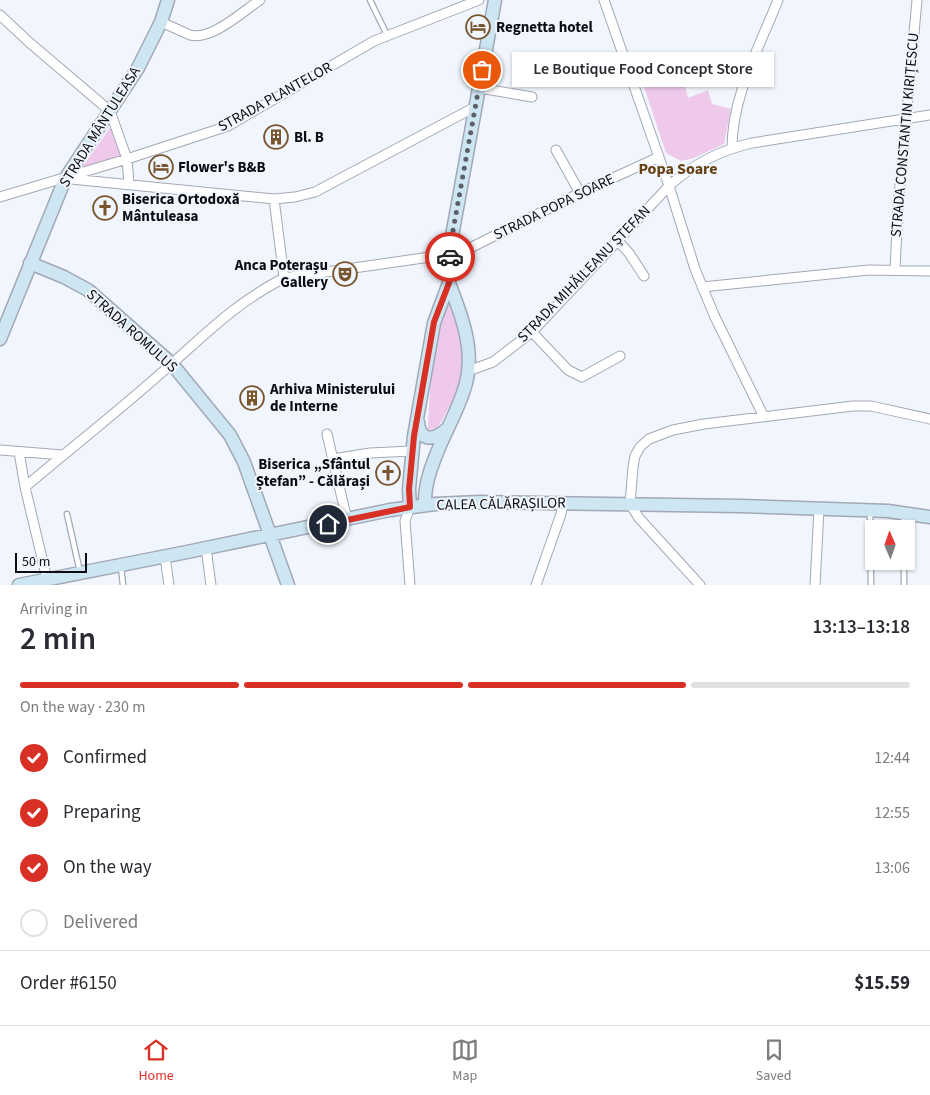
<!DOCTYPE html>
<html lang="en">
<head>
<meta charset="utf-8">
<style>
  body { margin:0; font-family:"Source Sans 3",sans-serif; background:#f2f2f3; color:#2b2b33; height:100vh; display:flex; flex-direction:column; font-size:19px; white-space:nowrap }
  * { box-sizing:border-box; margin:0 }
  p { font-size:16px; color:#7c7c81 }
  .icon { flex:none; width:28px; height:28px; fill:none; stroke:currentColor; stroke-width:2; stroke-linecap:round; stroke-linejoin:round }
  .map { position:relative; height:585px; overflow:hidden }
  .details { display:flex; flex-direction:column; background:#fff; flex:1 }
  .details>* { flex:none }
  .needle { width:32px; rotate:358deg }
  .buttons { position:absolute; left:865px; top:520px; display:grid; gap:10px }
  .buttons a { display:grid; place-items:center; width:50px; height:50px; border-radius:0px; background:#fff; box-shadow:0 1px 4px #0004; font-size:25px }
  .scale { position:absolute; left:15px; bottom:12px; width:72px; box-sizing:border-box; padding-left:5px; border:2px solid #0b0d12; border-top:0; font-size:14px; line-height:18px; white-space:nowrap; color:#0b0d12; -webkit-text-stroke:4px #f1f6fe; paint-order:stroke }
  .pin { position:absolute; display:grid; place-items:center; width:42px; height:42px; color:#fff; margin:-21px; border:2px solid #fff; border-radius:50%; box-shadow:0 1px 5px #0007 }
  .courier { position:absolute; display:grid; place-items:center; width:50px; height:50px; margin:-25px; border:4px solid #d93025; border-radius:50%; background:#fff; color:#222; box-shadow:0 1px 6px #0007 }
  .bubble { position:absolute; height:35px; border-radius:0px; background:#fff; box-shadow:0 1px 4px #0004; font-size:16px; font-weight:600; line-height:35px; text-align:center }
  .headline em { font-style:normal; font-weight:600 }
  .headline div { display:flex; flex-direction:column-reverse }
  .headline { display:flex; align-items:center; justify-content:space-between; height:85px; padding:0 20px }
  h1 { font-size:32px; font-weight:600; line-height:38px }
  .bar { display:grid; grid-template-columns:repeat(4,1fr); gap:8px 5px; align-content:center; height:60px; padding:0 20px }
  .bar i { height:6px; border-radius:4px; background:#e1e1e2 }
  .bar .on { background:#d93025 }
  .bar p { grid-column:span 4 }
  .line { display:flex; align-items:center; gap:12px; padding:0 20px; border-top:1px solid #e1e1e2 }
  .line div { flex:1 }
  ol { padding:0 20px; list-style:none }
  li { display:flex; align-items:center; gap:15px; height:55px }
  li p { margin-inline-start:auto }
  li .icon { padding:5px; border-radius:50%; background:#d93025; color:#fff; stroke-width:4 }
  li:last-child { color:#7c7c81 }
  li i { width:28px; height:28px; border:2px solid #e1e1e2; border-radius:50% }
  .tab-bar { display:flex; justify-content:space-around; align-items:center; height:70px; border-top:1px solid #e1e1e2; background:#fff; font-size:14px; color:#7c7c81 }
  .tab-bar a { display:grid; justify-items:center; gap:2px }
  .tab-bar .on { color:#d93025 }
  .map>svg:first-child { display:block }
</style>
</head>
<body>
<div class="map">
<svg width="930" height="585" viewBox="0 0 930 585">
  <rect width="100%" height="100%" fill="#f1f6fe"/>
  <path fill="#eec9ea" d="M 680,66 L 688,98 L 708,90 L 712,104 L 731,109 L 724,144 L 694,158 L 681,161 L 666,153 L 641,78 Z
    M 112,125 L 121,156 L 81,169 Z
    M 449,300 C 458,327 469,357 459,385 C 454,401 444,416 436,431 L 428,429 C 430,385 432,341 449,300 Z"/>
  <g fill="none" stroke-linecap="round" stroke-linejoin="round">
    <g stroke="#a2a8b5" stroke-width="7">
      <path id="lane" d="M 370,0 L 387,35
        M 870,511 L 871,585
        M 67,514 L 80,572
        M 904,515 L 904,529
        M 904,561 L 904,585
        M 121,567 L 123,585"/>
    </g>
    <g stroke="#a2a8b5" stroke-width="11">
      <path id="street" d="M 604,0 L 669,186 L 695,269 L 714,315 L 764,417
        M 0,15 L 30,43 L 110,111 L 127,159 L 129,184
        M 161,22 L 190,35 C 211,41 242,12 260,0
        M 479,88 L 532,97
        M 732,148 C 732,96 759,48 778,0
        M 556,150 L 580,193
        M 71,179 L 274,199 L 295,197 L 315,192 L 475,107
        M 0,197 L 127,159 L 228,126 L 374,41 L 479,0
        M 274,199 L 284,278
        M 617,240 L 629,253 L 644,276
        M 895,270 L 898,207 L 917,0
        M 702,287 L 869,270 L 930,271
        M 532,332 L 568,370 L 582,377 L 620,356
        M 468,371 L 493,362 L 532,332 L 669,186 C 693,164 721,150 752,143 L 930,115
        M 327,434 L 347,520
        M 0,450 L 63,455
        M 19,452 L 25,487 L 47,579
        M 333,459 L 370,453 L 412,451
        M 25,487 C 70,449 116,413 160,374 C 202,338 233,304 284,278 L 437,256 L 466,250 L 580,193 L 659,157
        M 410,507 L 405,521 L 410,585
        M 206,548 L 211,585
        M 165,557 L 169,585
        M 536,585 L 561,514 L 563,503
        M 700,585 L 639,518 L 630,504 L 633,467 L 635,456 L 640,447 L 649,439 L 673,430 L 704,424 L 853,406 L 871,406 L 930,419
        M 815,585 L 819,509"/>
    </g>
    <g stroke="#a2a8b5" stroke-width="15">
      <path id="secondary" d="M 30,263 L 64,277 L 88,290 L 172,364 L 230,435 L 244,462 L 288,585
        M 0,339 L 65,179 L 138,68 L 161,22 L 168,0
        M 418,422 C 420,442 434,441 447,429
        M 425,505 C 424,483 433,462 441,443 C 450,423 461,403 466,383 C 475,349 461,314 449,283
        M 410,507 L 409,489 L 414,436 L 434,323 L 449,283 L 452,236 L 495,0
        M 19,585 L 187,552 L 390,510 L 435,504 L 480,502 L 740,506 L 888,511 L 930,517"/>
    </g>
    <use href="#lane" stroke="#fff" stroke-width="4.5"/>
    <use href="#street" stroke="#fff" stroke-width="9"/>
    <use href="#secondary" stroke="#cde6f2" stroke-width="12"/>
  </g>
  <g fill="none" stroke-linecap="round" stroke-linejoin="round">
    <path stroke="#5c5f65" stroke-width="5" stroke-dasharray="0 9" d="M 450,257 L 452,236 L 482,70"/>
    <path stroke="#d93025" stroke-width="6" d="M 328,524 L 410,507 L 409,489 L 414,436 L 434,322 L 449,283 L 450,257"/>
  </g>
  <defs>
    <g id="hotel-ring" transform="scale(1.25)"><circle r="9.5" fill="#f1f6fe" stroke="#78552d" stroke-width="1.5"/><path d="M-6-4.5h1.5V1H6V5H4.5V3h-9V5H-6ZM-4 0a1.8 1.8 0 1 1 3.6 0ZM.5 0V-2.5h3Q6-2.5 6 0Z" fill="#78552d"/></g>
    <g id="building-ring" transform="scale(1.25)"><circle r="9.5" fill="#f1f6fe" stroke="#78552d" stroke-width="1.5"/><path d="M-4-6H4V6H1V3H-1V6H-4ZM-2.5-4.3h1.7v1.8h-1.7ZM.8-4.3h1.7v1.8H.8ZM-2.5-1h1.7V.8h-1.7ZM.8-1h1.7V.8H.8Z" fill="#78552d"/></g>
    <g id="church-ring" transform="scale(1.25)"><circle r="9.5" fill="#f1f6fe" stroke="#78552d" stroke-width="1.5"/><path d="M-1.2-6h2.4v3.5h3.3v2.4h-3.3V6h-2.4V-.1h-3.3v-2.4h3.3Z" fill="#78552d"/></g>
    <g id="theatre-ring" transform="scale(1.25)"><circle r="9.5" fill="#f1f6fe" stroke="#78552d" stroke-width="1.5"/><path d="M-5-5.5Q0-4 5-5.5V0Q5 5 0 6Q-5 5-5 0ZM-3.3-2.5H-1v1.5H-3.3ZM1-2.5H3.3v1.5H1ZM-2.8 1Q0 5.5 2.8 1Z" fill="#78552d"/></g>
  </defs>
  <g fill-rule="evenodd">
    <use href="#hotel-ring" x="478" y="27"/>
    <use href="#building-ring" x="276" y="137"/>
    <use href="#hotel-ring" x="161" y="167"/>
    <use href="#church-ring" x="105" y="208"/>
    <use href="#theatre-ring" x="345" y="274"/>
    <use href="#building-ring" x="252" y="398"/>
    <use href="#church-ring" x="388" y="473"/>
  </g>
  <g text-anchor="middle" dominant-baseline="central" stroke-width="4" stroke-linejoin="round" paint-order="stroke">
    <g font-size="15" font-weight="bold" fill="#0b0d12" stroke="#f1f6fe" text-anchor="start">
      <text x="496" y="27">Regnetta hotel</text>
      <text x="294" y="137">Bl. B</text>
      <text x="178" y="167">Flower's B&amp;B</text>
      <text x="122" y="199">Biserica Ortodoxă<tspan x="122" dy="17">Mântuleasa</tspan></text>
      <text x="328" y="265" text-anchor="end">Anca Poterașu<tspan x="328" dy="17">Gallery</tspan></text>
      <text x="270" y="389">Arhiva Ministerului<tspan x="270" dy="17">de Interne</tspan></text>
      <text x="370" y="464" text-anchor="end">Biserica „Sfântul<tspan x="370" dy="17">Ștefan” - Călărași</tspan></text>
    </g>
    <g font-size="15" fill="#0b0d12" stroke="#f1f6fe">
      <text transform="translate(275 97) rotate(-29)">STRADA PLANTELOR</text>
      <text transform="translate(100 127) rotate(-58)">STRADA MÂNTULEASA</text>
      <text transform="translate(905 135) rotate(-85)">STRADA CONSTANTIN KIRIȚESCU</text>
      <text transform="translate(554 207) rotate(-26)">STRADA POPA SOARE</text>
      <text transform="translate(584 274) rotate(-46)">STRADA MIHĂILEANU ȘTEFAN</text>
      <text transform="translate(132 331) rotate(42)">STRADA ROMULUS</text>
      <text transform="translate(501 504) rotate(-1)">CALEA CĂLĂRAȘILOR</text>
    </g>
    <g font-size="16" font-weight="bold" fill="#664110" stroke="#f1f6fe">
      <text x="678" y="169">Popa Soare</text>
    </g>
  </g>
</svg>
<div class="buttons">
<a><svg class="needle" viewBox="-14 -14 28 28"><path d="M0-13l5 13h-10z" fill="#e53935"/><path d="M0 13l5-13h-10z" fill="#7c7c81"/></svg></a>
</div>
<div class="scale">50 m</div>
<div class="pin" style="left:482px;top:70px;background:#ea580c"><svg class="icon" aria-label="bag" viewBox="0 0 24 24"><path d="M5 8h14l-1 12H6zM9 8a3 3 0 0 1 6 0"/></svg></div>
<div class="pin" style="left:328px;top:524px;background:#1f2937"><svg class="icon" aria-label="home" viewBox="0 0 24 24"><path d="M3 11l9-7 9 7M6 9v11h12V9"/></svg></div>
<div class="courier" style="left:450px;top:257px"><svg class="icon" aria-label="car" viewBox="0 0 24 24"><path d="M5 17H2v-5l4-1 3-4h7l3 4 3 1v5h-3M9 17h6M6 11h13"/><circle cx="7" cy="17" r="2"/><circle cx="17" cy="17" r="2"/></svg></div>
<div class="bubble" style="left:512px;top:52px;width:262px">Le Boutique Food Concept Store</div>
</div>
<section class="details">
<div class="headline"><div><h1>2 min</h1><p>Arriving in</p></div><em>13:13–13:18</em></div>
<div class="bar"><i class="on"></i><i class="on"></i><i class="on"></i><i></i><p>On the way · 230 m</p></div>
<ol>
<li><svg class="icon" aria-label="check" viewBox="0 0 24 24"><path d="M5 12l5 5 9-10"/></svg>Confirmed<p>12:44</p></li>
<li><svg class="icon" aria-label="check" viewBox="0 0 24 24"><path d="M5 12l5 5 9-10"/></svg>Preparing<p>12:55</p></li>
<li><svg class="icon" aria-label="check" viewBox="0 0 24 24"><path d="M5 12l5 5 9-10"/></svg>On the way<p>13:06</p></li>
<li><i></i>Delivered</li>
</ol>
<div class="line" style="height:65px"><div>Order #6150</div><b>$15.59</b></div>
</section>
<nav class="tab-bar">
<a class="on"><svg class="icon" aria-label="home" viewBox="0 0 24 24"><path d="M3 11l9-7 9 7M6 9v11h12V9"/></svg>Home</a>
<a><svg class="icon" aria-label="map" viewBox="0 0 24 24"><path d="M3 6l6-2 6 2 6-2v14l-6 2-6-2-6 2zM9 4v14M15 6v14"/></svg>Map</a>
<a><svg class="icon" aria-label="saved" viewBox="0 0 24 24"><path d="M7 4h10v16l-5-4-5 4z"/></svg>Saved</a>
</nav>
</body>
</html>
